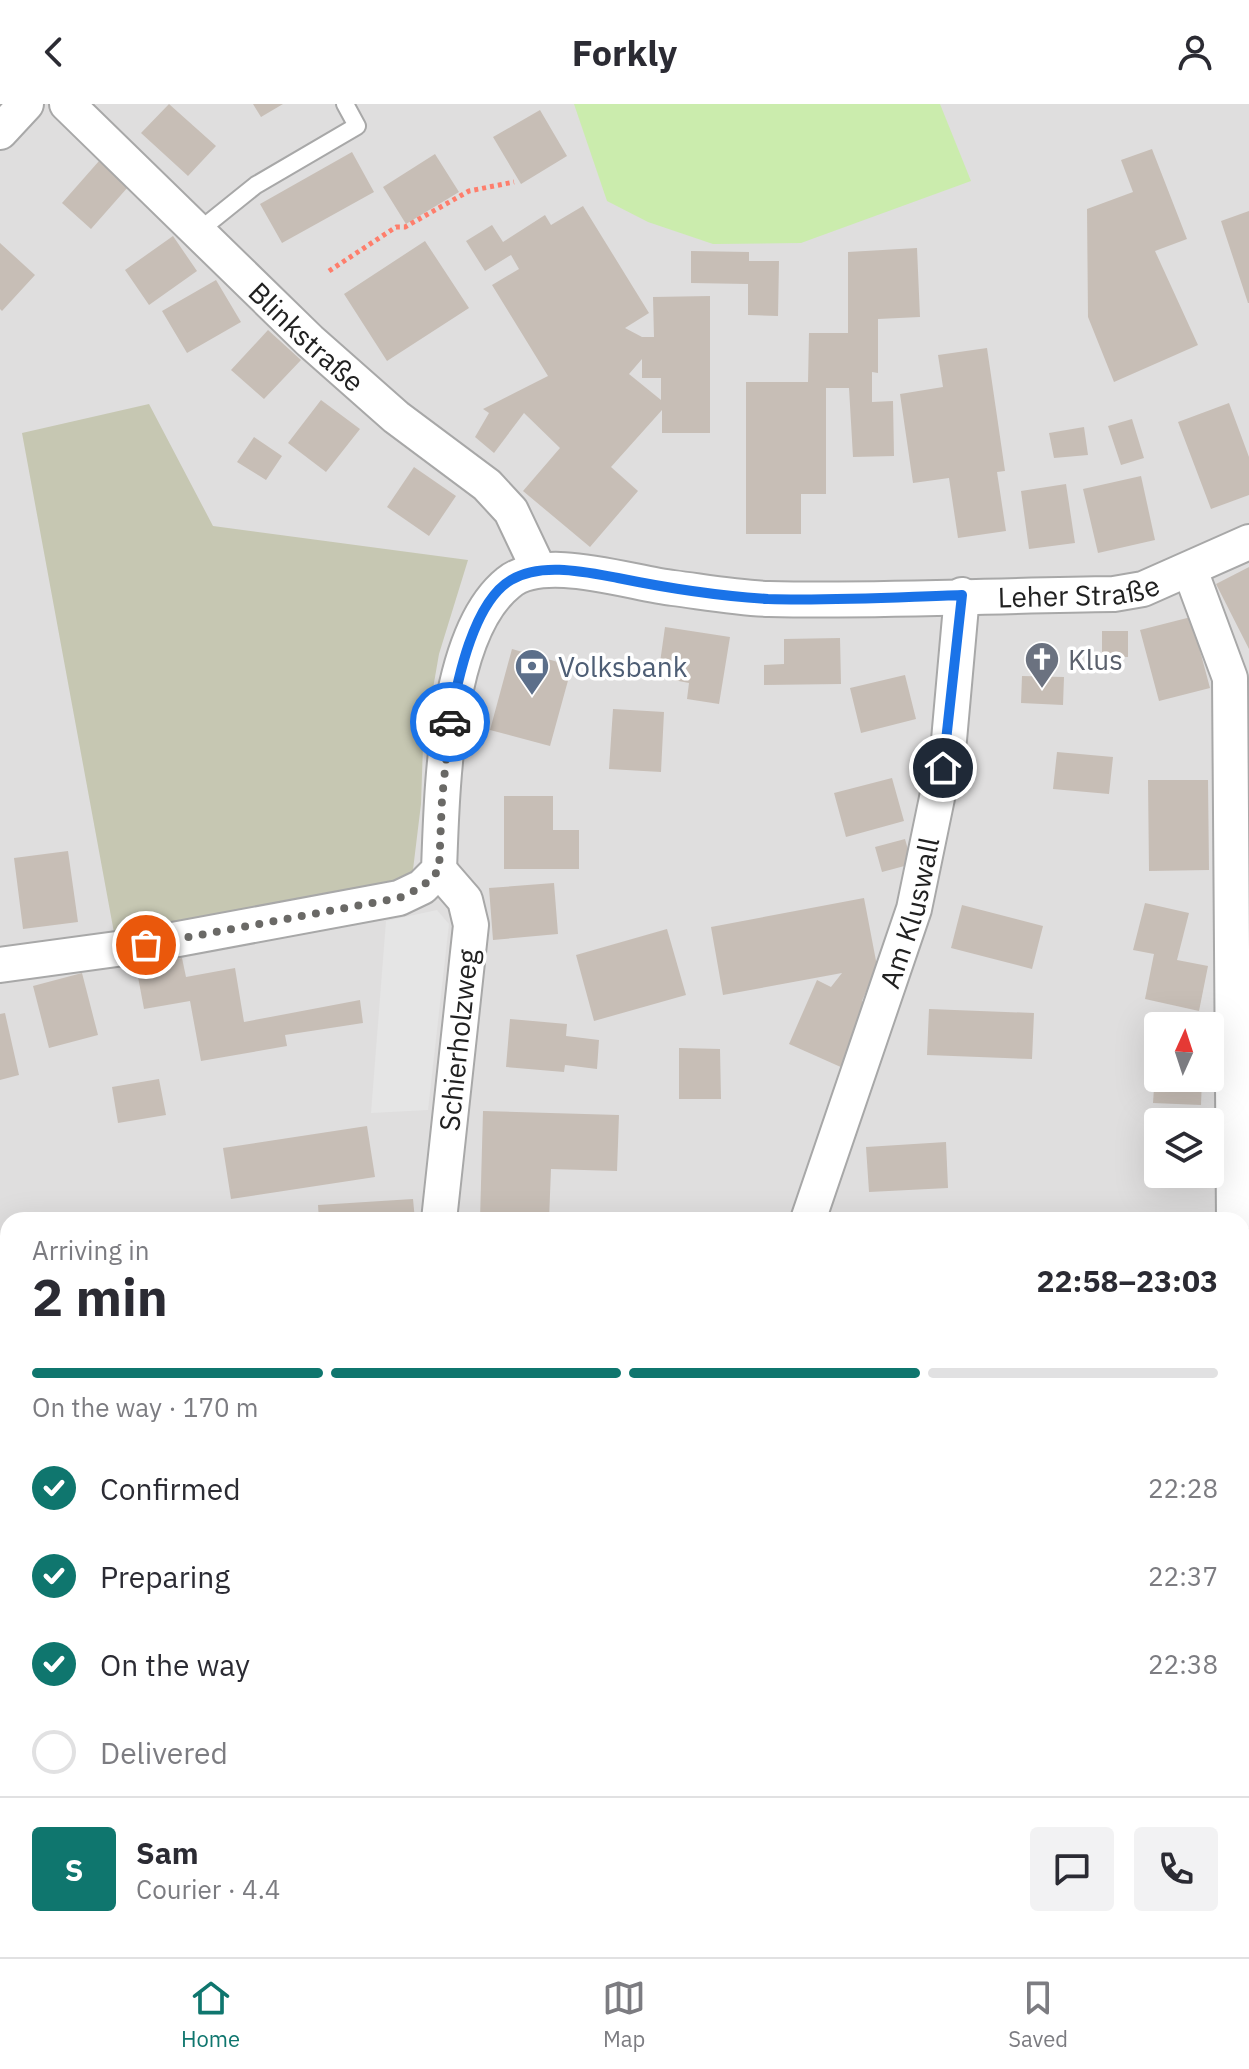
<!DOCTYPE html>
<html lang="en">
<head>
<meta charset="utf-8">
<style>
  body { margin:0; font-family:"IBM Plex Sans",sans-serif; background:#f2f2f3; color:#2b2b33; height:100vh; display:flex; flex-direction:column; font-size:30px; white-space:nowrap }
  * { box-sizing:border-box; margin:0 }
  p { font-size:26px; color:#7c7c81 }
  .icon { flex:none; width:44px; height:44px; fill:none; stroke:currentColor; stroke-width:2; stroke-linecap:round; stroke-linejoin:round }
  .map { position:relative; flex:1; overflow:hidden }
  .drawer { position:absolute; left:0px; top:1108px; width:1250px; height:746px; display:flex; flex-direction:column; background:#fff; border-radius:24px 24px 0 0; box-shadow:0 8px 32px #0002 }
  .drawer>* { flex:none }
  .needle { width:52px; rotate:3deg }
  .tools { position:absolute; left:1144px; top:908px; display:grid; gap:16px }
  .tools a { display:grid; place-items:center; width:80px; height:80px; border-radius:8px; background:#fff; box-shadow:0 8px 32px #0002; font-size:40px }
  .pin { position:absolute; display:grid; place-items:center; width:68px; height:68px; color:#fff; margin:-34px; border:4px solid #fff; border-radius:50%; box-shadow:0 2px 8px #0007 }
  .courier { position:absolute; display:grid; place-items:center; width:80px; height:80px; margin:-40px; border:6px solid #1a73e8; border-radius:50%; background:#fff; color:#222; box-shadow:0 2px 10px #0007 }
  .head em { font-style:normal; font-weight:700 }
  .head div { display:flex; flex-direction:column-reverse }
  .head { display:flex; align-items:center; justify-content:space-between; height:136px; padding:0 32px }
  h1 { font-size:52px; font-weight:700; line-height:60px }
  .bar { display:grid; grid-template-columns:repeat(4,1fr); gap:12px 8px; align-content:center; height:96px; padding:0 32px }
  .bar i { height:10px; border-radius:6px; background:#e1e1e2 }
  .bar .active { background:#0f766e }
  .bar p { grid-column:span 4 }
  .line { display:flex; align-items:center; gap:20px; padding:0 32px; border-top:2px solid #e1e1e2 }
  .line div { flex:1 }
  .round { display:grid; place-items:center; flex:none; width:84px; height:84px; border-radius:8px; background:#f2f2f3 }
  ol { padding:0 32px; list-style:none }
  li { display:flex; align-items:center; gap:24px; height:88px }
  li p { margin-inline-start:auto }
  li .icon { padding:8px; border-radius:50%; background:#0f766e; color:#fff; stroke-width:4 }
  li:last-child { color:#7c7c81 }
  li i { width:44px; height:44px; border:4px solid #e1e1e2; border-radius:50% }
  header { display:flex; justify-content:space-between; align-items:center; height:104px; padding:0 32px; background:#fff; font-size:36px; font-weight:700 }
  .menu { display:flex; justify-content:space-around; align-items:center; height:112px; border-top:2px solid #e1e1e2; background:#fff; font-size:22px; color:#7c7c81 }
  .menu a { display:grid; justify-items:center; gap:4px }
  .menu .active { color:#0f766e }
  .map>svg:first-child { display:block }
</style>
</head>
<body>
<header><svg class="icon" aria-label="back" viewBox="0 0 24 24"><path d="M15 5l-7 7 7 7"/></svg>Forkly<svg class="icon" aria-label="person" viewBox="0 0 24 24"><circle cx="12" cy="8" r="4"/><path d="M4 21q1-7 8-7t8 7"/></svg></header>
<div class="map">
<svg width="1249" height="1853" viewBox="0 0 1249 1853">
  <rect width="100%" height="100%" fill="#f2eee7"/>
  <path fill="#dfdede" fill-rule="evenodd" d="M 0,0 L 1249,0 L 1249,1853 L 0,1853 ZM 1158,922 L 1210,922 L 1210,974 L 1158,974 ZM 1158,1018 L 1210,1018 L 1210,1070 L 1158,1070 ZM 8,1116 L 1242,1116 L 1242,1846 L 8,1846 Z"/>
  <path fill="#c6c7b2" d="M 149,300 L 213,422 L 468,456 L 439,550 L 423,642 L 421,700 L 411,782 L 115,834 L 22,329 Z"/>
  <path fill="#cbecad" d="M 574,0 L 940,0 L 971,77 L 801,139 L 713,140 L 648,118 L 607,97 Z"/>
  <path fill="#e5e5e5" d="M 437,806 L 449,820 L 428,1006 L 371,1009 L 386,817 Z"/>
  <path fill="#c7beb6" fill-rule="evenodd" d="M 169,0 L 216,42 L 188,72 L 141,29 Z
    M 253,0 L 283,0 L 261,13 Z
    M 540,6 L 567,52 L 521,80 L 493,33 Z
    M 1152,45 L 1187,135 L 1155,147 L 1198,241 L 1114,278 L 1088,213 L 1087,105 L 1133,88 L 1121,56 Z
    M 352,48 L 374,88 L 282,139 L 260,100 Z
    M 435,50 L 459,88 L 406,120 L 383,83 Z
    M 99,57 L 128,83 L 91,125 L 62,99 Z
    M 583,102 L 649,209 L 625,224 L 642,233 L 654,233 L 653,193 L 710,192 L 710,329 L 662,329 L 662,306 L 611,363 L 638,387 L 590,443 L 523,387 L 560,344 L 524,309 L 494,349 L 475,333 L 489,309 L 483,305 L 548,272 L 492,181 L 519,165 L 511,151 L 485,167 L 466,137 L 492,121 L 503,138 L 545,111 L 551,121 ZM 642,255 L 642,274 L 661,274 L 661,296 L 629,270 Z
    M 1249,107 L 1249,199 L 1248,199 L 1221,117 Z
    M 173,132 L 197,167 L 149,201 L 125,166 Z
    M 425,137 L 469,204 L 387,257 L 344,190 Z
    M 0,139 L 35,171 L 2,207 L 0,205 Z
    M 917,144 L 920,213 L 878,215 L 878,269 L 872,268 L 872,298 L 893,297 L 894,352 L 853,353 L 849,284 L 826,284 L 826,390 L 801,390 L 801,430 L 746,430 L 746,278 L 808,278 L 809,229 L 848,229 L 848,148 Z
    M 691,147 L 749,148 L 749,157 L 779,157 L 778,212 L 748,211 L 748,180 L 691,179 Z
    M 216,176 L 241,218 L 187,249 L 162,207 Z
    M 268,226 L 301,256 L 264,295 L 231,266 Z
    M 987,244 L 1005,367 L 997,368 L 1006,427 L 958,434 L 949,374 L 913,379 L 900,290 L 943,283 L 938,251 Z
    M 321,296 L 360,325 L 326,368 L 288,339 Z
    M 1229,299 L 1249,353 L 1249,391 L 1211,405 L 1178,318 Z
    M 1132,315 L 1144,354 L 1121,361 L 1108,322 Z
    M 1084,323 L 1088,351 L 1054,354 L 1049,329 Z
    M 254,333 L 282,352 L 266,376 L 237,358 Z
    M 414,363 L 456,392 L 429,432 L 387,403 Z
    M 1141,372 L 1155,436 L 1098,449 L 1083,385 Z
    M 1066,380 L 1075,439 L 1029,445 L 1021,387 Z
    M 1249,463 L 1249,545 L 1216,480 Z
    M 1191,513 L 1210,584 L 1159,597 L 1140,526 Z
    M 665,523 L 730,533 L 719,600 L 687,595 L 689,579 L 658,573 Z
    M 1102,527 L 1128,527 L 1128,553 L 1102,553 Z
    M 840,534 L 841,580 L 764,581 L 764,561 L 784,560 L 784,535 Z
    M 512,545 L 572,562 L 550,642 L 490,626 Z
    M 905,571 L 916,615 L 861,629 L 850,584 Z
    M 1022,572 L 1064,573 L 1063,601 L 1021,599 Z
    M 613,605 L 664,608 L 661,668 L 609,665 Z
    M 1057,648 L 1113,653 L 1109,690 L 1053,685 Z
    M 892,674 L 904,717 L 846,733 L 834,689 Z
    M 1148,676 L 1208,676 L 1209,766 L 1149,767 Z
    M 504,692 L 553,692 L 553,726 L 579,726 L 579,765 L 504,765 Z
    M 905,735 L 912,760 L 882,768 L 875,743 Z
    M 68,747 L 78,818 L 23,825 L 14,754 Z
    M 554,779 L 558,830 L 493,836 L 489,784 Z
    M 864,794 L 877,862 L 862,897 L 871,901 L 843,964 L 789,940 L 817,876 L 831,883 L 842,869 L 723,891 L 711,823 Z
    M 1145,799 L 1189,809 L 1177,856 L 1208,862 L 1199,907 L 1145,895 L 1154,850 L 1133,846 Z
    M 962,801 L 1043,822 L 1032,865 L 951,844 Z
    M 667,825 L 686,891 L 594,917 L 576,851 Z
    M 182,854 L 186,873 L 235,864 L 244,918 L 360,896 L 363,919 L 285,931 L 287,942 L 201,957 L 190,897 L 144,905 L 136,862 Z
    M 82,869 L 98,931 L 49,944 L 33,882 Z
    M 929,905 L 1034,909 L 1032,955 L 927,951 Z
    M 5,909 L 19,971 L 0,976 L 0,910 Z
    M 510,915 L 567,920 L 566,932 L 599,936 L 597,965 L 565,961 L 564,968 L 506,963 Z
    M 679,944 L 720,945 L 721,995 L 679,995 Z
    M 1156,955 L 1158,974 L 1202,974 L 1201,1001 L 1153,999 Z
    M 159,975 L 166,1011 L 118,1019 L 112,983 Z
    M 483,1007 L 619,1011 L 617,1067 L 551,1065 L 549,1116 L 480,1116 Z
    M 367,1022 L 375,1073 L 231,1095 L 223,1044 Z
    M 946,1038 L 948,1084 L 869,1088 L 866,1043 Z
    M 1147,1040 L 1158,1040 L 1158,1070 L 1194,1070 L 1194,1079 L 1147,1079 Z
    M 413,1095 L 415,1116 L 319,1116 L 318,1101 Z
    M 0,1380 L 8,1380 L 8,1429 L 0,1429 Z
    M 0,1460 L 8,1460 L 8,1511 L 0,1511 Z
    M 0,1541 L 6,1541 L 7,1586 L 0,1586 Z
    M 1242,1657 L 1249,1657 L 1249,1698 L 1242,1698 Z
    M 0,1678 L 8,1678 L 8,1735 L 0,1735 Z
    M 45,1846 L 116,1846 L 116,1853 L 45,1853 Z
    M 373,1846 L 430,1846 L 430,1852 L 373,1850 Z
    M 533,1846 L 586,1846 L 586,1853 L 533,1853 Z
    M 952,1846 L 1029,1846 L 1029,1853 L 952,1853 Z
    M 1203,1846 L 1242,1846 L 1242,1853 L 1203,1853 Z"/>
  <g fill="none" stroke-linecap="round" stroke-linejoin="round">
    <g stroke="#a8a8a8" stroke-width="20">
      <path id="service" d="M 200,126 L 256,81 L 357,22 L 345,0"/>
    </g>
    <g stroke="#a8a8a8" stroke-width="38">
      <g id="minor">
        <path id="s1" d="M 67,0 L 310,237 L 396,313 L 487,381 L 511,407 L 539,466"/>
        <path d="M 0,28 L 26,0"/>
        <path d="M 1190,466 L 1230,574 L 1234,1116"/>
        <path d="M 439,766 L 465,796 L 471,821 L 439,1116"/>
        <path id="s2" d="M 0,861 L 146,841 L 399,794 L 422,783 L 439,766 C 442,689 444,531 508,479 C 543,449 630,479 673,484 C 704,488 737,494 769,495 C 883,498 999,491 1114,490 L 1143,485 L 1249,438"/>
        <path id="s3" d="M 808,1116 L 914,805 L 949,636 L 962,491"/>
        <path d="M 1242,1243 L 1249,1243"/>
        <path d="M 1242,1622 L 1249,1622"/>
        <path d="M 0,1631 L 8,1631"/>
        <path d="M 485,1846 L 485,1853"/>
        <path d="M 1080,1846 L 1080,1853"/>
      </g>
    </g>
    <path stroke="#fe7e6c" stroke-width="5" stroke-dasharray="4 4" stroke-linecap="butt" d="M 329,167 L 396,123 L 405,123 L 469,87 L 514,78
      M 1242,1430 L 1249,1430
      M 189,1846 L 189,1853"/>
    <use href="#service" stroke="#fff" stroke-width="16"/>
    <use href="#minor" stroke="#fff" stroke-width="34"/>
  </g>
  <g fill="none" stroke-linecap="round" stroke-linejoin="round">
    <path stroke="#6a6966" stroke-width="8" stroke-dasharray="0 14.4" d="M 146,841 L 399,794 L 422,783 L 439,766 L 442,695 L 450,618"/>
    <path stroke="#1a73e8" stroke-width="10" d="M 450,618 C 457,578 473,498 511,476 C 541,458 585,468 618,474 C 667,484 718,492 768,495 C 832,497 898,493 962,491 L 943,664"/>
  </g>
  <defs>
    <g id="church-pin" transform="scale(1.8)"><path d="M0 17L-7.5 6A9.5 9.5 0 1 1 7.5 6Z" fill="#6b7280" stroke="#fff"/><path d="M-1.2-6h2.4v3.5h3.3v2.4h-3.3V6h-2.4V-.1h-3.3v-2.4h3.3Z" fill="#fff"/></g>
    <g id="bank-pin" transform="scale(1.8)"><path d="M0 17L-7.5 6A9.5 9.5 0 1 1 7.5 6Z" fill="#5c6f8a" stroke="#fff"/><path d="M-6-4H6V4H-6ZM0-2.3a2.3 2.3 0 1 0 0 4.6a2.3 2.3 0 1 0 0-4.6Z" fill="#fff"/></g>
  </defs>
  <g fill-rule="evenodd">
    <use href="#church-pin" x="1042" y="555"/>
    <use href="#bank-pin" x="532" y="562"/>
  </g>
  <g text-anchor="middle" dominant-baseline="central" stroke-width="7" stroke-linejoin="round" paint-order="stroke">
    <g font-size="28" fill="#212121" stroke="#fff">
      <text stroke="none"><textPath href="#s1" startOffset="334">Blinkstraße</textPath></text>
      <text stroke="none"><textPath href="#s2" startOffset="1332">Leher Straße</textPath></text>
      <text stroke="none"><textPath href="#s3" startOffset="324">Am Kluswall</textPath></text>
      <text transform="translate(458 936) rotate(-84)">Schierholzweg</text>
    </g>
    <g font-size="28" fill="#5b616d" stroke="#fff" text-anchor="start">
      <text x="1068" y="555">Klus</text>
    </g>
    <g font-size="28" fill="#4e5e75" stroke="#fff" text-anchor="start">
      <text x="558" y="562">Volksbank</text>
    </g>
  </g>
</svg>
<div class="tools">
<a><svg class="needle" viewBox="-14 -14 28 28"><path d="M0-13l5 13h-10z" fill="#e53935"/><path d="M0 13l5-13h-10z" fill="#7c7c81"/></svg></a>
<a><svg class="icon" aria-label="layers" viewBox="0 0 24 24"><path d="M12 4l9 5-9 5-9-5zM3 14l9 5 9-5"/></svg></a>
</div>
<div class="pin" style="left:146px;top:841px;background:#ea580c"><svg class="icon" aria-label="bag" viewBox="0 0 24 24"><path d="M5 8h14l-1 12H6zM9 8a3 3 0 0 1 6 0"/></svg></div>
<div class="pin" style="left:943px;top:664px;background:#1f2937"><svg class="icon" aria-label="home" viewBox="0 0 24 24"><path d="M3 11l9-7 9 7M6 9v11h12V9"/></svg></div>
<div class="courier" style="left:450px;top:618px"><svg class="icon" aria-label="car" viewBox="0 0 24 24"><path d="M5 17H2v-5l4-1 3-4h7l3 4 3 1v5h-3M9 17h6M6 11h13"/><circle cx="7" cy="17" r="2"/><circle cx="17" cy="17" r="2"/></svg></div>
<section class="drawer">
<div class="head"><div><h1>2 min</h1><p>Arriving in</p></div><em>22:58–23:03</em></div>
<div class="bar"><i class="active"></i><i class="active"></i><i class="active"></i><i></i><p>On the way · 170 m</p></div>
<ol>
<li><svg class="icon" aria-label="check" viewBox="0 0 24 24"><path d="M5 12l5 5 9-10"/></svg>Confirmed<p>22:28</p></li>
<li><svg class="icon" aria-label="check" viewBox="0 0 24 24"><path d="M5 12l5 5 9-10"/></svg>Preparing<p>22:37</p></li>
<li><svg class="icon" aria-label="check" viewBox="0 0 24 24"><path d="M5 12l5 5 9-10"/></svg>On the way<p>22:38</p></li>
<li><i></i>Delivered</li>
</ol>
<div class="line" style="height:144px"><b class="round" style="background:#0f766e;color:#fff">S</b><div><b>Sam</b><p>Courier · 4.4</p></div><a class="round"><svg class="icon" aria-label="chat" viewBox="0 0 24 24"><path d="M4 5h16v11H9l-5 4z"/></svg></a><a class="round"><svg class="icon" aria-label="phone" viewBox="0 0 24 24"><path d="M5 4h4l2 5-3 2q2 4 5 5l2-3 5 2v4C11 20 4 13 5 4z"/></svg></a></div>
</section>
</div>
<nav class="menu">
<a class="active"><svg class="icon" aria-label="home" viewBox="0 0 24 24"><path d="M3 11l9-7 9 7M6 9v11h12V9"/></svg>Home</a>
<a><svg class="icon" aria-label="map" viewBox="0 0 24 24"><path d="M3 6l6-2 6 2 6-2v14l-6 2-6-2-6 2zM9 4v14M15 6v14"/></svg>Map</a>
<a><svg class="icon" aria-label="saved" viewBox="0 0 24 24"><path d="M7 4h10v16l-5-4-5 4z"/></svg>Saved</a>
</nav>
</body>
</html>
